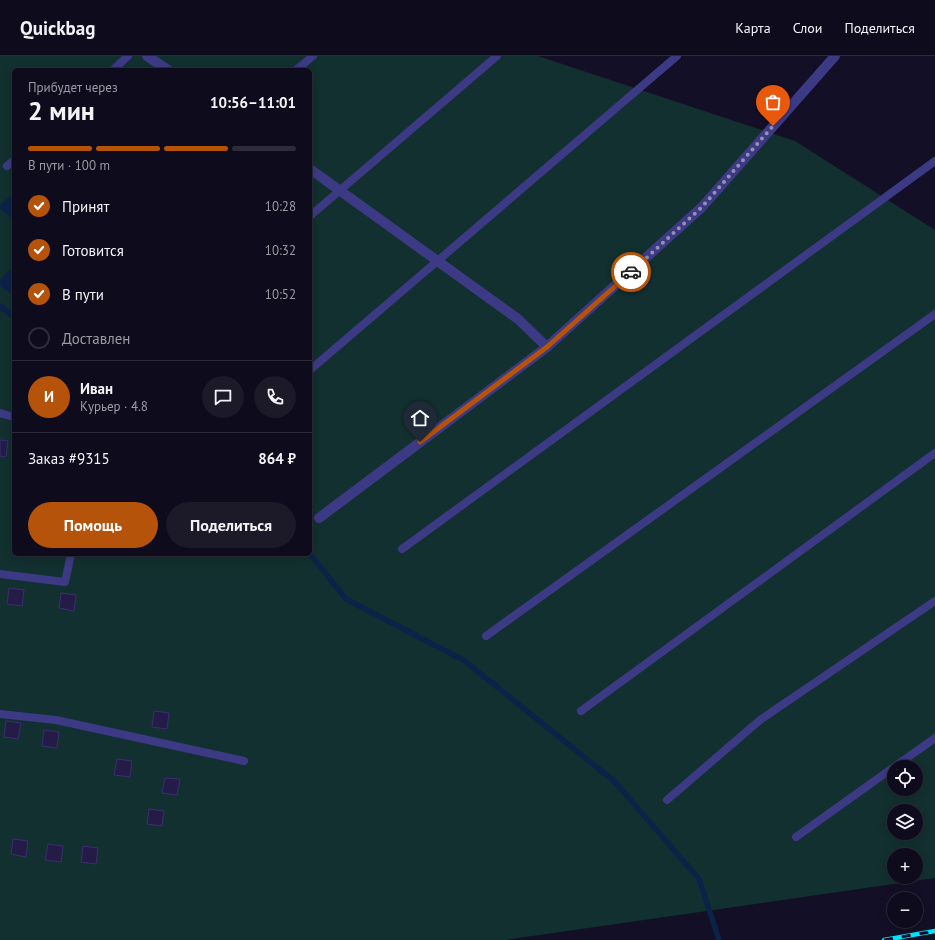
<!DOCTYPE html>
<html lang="ru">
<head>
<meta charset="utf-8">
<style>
  body { margin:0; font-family:"PT Sans",sans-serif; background:#1c1929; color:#f1f3f6; height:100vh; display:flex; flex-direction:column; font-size:15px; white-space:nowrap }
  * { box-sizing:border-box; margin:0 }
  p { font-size:13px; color:#9b9ba3 }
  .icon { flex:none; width:22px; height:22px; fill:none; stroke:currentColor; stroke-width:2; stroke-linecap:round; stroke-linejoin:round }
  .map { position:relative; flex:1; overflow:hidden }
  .drawer { position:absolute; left:12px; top:12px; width:300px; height:488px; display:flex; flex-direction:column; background:#0e0b1c; border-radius:6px; box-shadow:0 2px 10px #0003,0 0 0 1px #2e2b3b }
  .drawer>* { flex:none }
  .buttons { position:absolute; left:887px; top:704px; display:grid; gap:8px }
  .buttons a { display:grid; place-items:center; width:36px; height:36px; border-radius:50%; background:#0e0b1c; box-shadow:0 2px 10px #0003,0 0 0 1px #2e2b3b; font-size:20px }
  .pin { position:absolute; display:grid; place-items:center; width:34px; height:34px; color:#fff; margin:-41px -17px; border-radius:50% 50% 50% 0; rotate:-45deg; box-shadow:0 0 4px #0007 }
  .pin .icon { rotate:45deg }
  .courier { position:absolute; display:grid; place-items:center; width:40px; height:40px; margin:-20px; border:3px solid #b45309; border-radius:50%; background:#fff; color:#222; box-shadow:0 1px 5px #0007 }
  .headline em { font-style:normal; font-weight:600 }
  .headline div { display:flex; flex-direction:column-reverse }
  .headline { display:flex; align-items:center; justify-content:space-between; height:68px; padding:0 16px }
  h1 { font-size:26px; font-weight:600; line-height:30px }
  .bar { display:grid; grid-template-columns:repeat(4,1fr); gap:6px 4px; align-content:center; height:48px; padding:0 16px }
  .bar i { height:5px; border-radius:3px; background:#2e2b3b }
  .bar .on { background:#b45309 }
  .bar p { grid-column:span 4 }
  .line { display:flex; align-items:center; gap:10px; padding:0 16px; border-top:1px solid #2e2b3b }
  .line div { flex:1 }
  .round { display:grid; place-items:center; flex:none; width:42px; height:42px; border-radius:21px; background:#1c1929 }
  ol { padding:0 16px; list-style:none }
  li { display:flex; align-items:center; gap:12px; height:44px }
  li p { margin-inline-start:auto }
  li .icon { padding:4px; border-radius:50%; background:#b45309; color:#fff; stroke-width:4 }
  li:last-child { color:#9b9ba3 }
  li i { width:22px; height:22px; border:2px solid #2e2b3b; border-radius:50% }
  .button { display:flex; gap:8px; margin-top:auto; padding:8px 16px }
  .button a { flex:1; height:46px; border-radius:24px; background:#b45309; color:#fff; font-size:16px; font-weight:600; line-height:46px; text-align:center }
  .button a+a { background:#1c1929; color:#f1f3f6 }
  header { display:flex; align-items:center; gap:24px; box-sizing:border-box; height:56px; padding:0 20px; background:#0e0b1c; border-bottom:1px solid #2e2b3b }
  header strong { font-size:19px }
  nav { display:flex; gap:22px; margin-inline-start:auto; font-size:14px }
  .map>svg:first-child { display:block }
</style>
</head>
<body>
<header>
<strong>Quickbag</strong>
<nav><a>Карта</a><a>Слои</a><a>Поделиться</a></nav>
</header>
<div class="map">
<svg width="935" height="884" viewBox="0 0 935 884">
  <rect width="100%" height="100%" fill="#130f26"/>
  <path fill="#12302f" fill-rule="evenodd" d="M 0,0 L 538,0 L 795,85 L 935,174 L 935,822 L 505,884 L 0,884 ZM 14,14 L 310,14 L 310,498 L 14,498 ZM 894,711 L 916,711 L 916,733 L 894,733 ZM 894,755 L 916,755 L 916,777 L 894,777 ZM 894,799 L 916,799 L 916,821 L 894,821 Z"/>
  <path fill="#0c2248" d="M 14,137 L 14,164 L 0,153 L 0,149 Z
    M 14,210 L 14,240 L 0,230 L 0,223 Z"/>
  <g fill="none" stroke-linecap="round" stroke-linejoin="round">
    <path stroke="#0c2248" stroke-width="5.5" d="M 0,250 L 14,261
      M 310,498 L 346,543 L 465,605 L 615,726 L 699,823 L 719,884"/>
  </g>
  <path fill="#241b47" stroke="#3b2d73" d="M 0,384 L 8,385 L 6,401 L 0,400 Z
    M 9,532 L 24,534 L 22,550 L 7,548 Z
    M 61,537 L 76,539 L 74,555 L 59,552 Z
    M 154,655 L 169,657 L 167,673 L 152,671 Z
    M 6,665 L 21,667 L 18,683 L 4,681 Z
    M 44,674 L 59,676 L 57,692 L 42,690 Z
    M 117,703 L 132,705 L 130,721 L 114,719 Z
    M 165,722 L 180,723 L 177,739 L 162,737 Z
    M 149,753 L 164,755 L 162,770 L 147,768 Z
    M 13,783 L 28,785 L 26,801 L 11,798 Z
    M 48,788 L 63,790 L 61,806 L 45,804 Z
    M 83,790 L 98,792 L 96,808 L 81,806 Z"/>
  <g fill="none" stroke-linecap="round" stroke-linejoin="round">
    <path stroke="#3d3a85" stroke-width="8" d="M 113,14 L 128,0
      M 296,14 L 313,0
      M 7,110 L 14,104
      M 310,160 L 497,0
      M 310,314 L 677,0
      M 0,357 L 14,361
      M 402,493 L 935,105
      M 0,518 L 65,526 L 71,498
      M 486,580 L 935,258
      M 581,655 L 935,397
      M 0,658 L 56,664 L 244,705
      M 894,711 L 935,682
      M 667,744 L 760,664 L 935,545
      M 796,781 L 894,711"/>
    <path stroke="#3d3a85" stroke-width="10" d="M 147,0 L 168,14
      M 310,113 L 518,263 L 547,291
      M 319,462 L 547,291 L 702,151 L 835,0"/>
    <g stroke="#00e5ff" stroke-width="4.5">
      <path id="rail" d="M 884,884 L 935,875"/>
    </g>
    <use href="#rail" stroke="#130f26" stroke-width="3" stroke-dasharray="9" stroke-linecap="butt"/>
  </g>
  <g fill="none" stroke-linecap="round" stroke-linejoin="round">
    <path stroke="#948fb3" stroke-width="4" stroke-dasharray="0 7.2" d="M 631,216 L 702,151 L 773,70"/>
    <path stroke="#b45309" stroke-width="5" d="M 420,386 L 547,291 L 631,216"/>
  </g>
</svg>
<div class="buttons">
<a><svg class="icon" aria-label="locate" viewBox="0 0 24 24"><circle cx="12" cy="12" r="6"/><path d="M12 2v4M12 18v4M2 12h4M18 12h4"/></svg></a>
<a><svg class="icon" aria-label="layers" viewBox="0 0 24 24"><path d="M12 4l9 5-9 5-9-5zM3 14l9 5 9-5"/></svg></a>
<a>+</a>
<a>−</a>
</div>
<div class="pin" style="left:773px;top:70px;background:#ea580c"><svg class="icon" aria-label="bag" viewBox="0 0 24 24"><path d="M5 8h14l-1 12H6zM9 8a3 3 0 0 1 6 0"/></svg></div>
<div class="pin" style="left:420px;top:386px;background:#1f2937"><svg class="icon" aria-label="home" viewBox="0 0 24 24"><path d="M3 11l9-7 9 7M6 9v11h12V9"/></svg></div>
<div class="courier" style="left:631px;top:216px"><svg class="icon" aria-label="car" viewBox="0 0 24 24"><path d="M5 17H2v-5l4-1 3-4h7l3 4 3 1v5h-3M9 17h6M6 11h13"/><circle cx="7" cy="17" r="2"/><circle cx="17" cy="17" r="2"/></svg></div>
<section class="drawer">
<div class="headline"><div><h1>2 мин</h1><p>Прибудет через</p></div><em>10:56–11:01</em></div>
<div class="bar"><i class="on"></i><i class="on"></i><i class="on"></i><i></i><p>В пути · 100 m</p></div>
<ol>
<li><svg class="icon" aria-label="check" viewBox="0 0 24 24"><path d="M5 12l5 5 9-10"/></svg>Принят<p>10:28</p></li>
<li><svg class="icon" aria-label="check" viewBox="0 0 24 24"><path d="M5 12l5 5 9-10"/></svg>Готовится<p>10:32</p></li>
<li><svg class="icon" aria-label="check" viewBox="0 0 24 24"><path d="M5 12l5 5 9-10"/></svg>В пути<p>10:52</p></li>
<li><i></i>Доставлен</li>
</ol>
<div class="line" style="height:72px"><b class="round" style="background:#b45309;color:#fff">И</b><div><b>Иван</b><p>Курьер · 4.8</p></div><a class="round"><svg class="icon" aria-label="chat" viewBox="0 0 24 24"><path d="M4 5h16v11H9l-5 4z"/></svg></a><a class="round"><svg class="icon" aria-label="phone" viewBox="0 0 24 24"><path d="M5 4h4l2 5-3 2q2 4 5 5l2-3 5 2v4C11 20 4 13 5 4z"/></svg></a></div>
<div class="line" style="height:52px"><div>Заказ #9315</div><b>864 ₽</b></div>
<div class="button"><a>Помощь</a><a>Поделиться</a></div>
</section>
</div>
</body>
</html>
